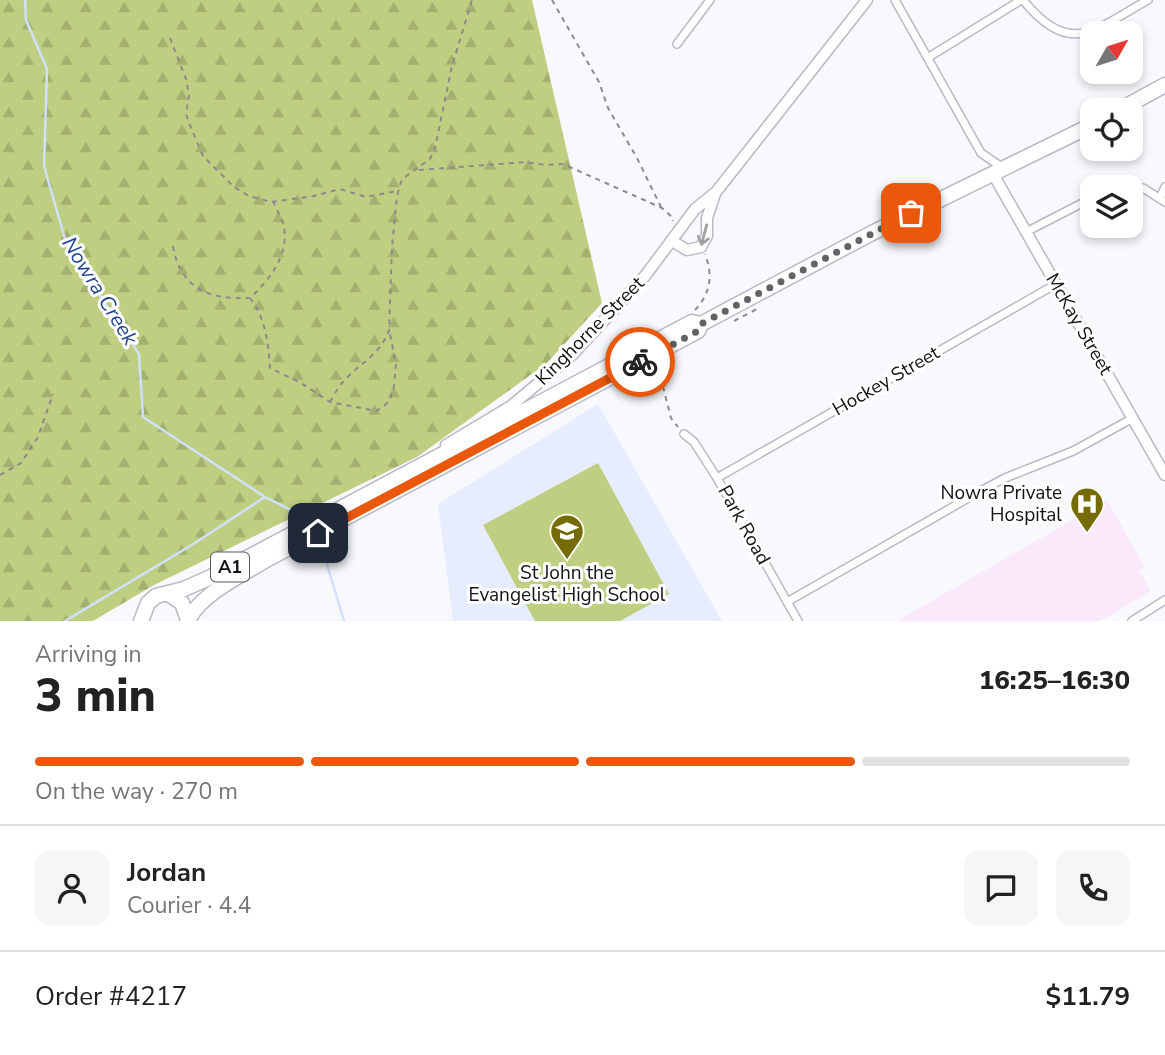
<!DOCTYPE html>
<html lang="en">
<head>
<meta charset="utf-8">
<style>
  body { margin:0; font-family:"Nunito Sans",sans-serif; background:#f6f6f6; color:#222; height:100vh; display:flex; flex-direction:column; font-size:26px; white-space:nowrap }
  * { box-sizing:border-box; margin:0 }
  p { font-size:23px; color:#767676 }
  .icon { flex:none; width:38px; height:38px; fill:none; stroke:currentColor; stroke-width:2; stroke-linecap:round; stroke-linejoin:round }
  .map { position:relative; height:621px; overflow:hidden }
  .sheet { display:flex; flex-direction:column; background:#fff; flex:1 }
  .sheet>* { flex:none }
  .needle { width:46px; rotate:51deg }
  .buttons { position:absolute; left:1080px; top:21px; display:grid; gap:14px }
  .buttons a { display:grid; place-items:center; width:63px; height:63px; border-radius:14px; background:#fff; box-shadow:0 4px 10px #0003; font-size:35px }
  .pin { position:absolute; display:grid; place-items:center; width:60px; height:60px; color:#fff; margin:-30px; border-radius:14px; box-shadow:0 4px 10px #0006 }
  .courier { position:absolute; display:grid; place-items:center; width:70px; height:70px; margin:-35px; border:5px solid #ea580c; border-radius:50%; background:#fff; color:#222; box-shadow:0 2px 9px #0007 }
  .head em { font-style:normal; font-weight:800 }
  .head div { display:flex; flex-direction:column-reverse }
  .head { display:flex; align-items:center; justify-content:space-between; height:119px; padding:0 35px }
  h1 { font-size:46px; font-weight:800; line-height:52px }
  .bar { display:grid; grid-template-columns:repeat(4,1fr); gap:10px 7px; align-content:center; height:84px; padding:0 35px }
  .bar i { height:9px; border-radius:5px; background:#e0e0e0 }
  .bar .active { background:#ea580c }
  .bar p { grid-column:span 4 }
  .line { display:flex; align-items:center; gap:18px; padding:0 35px; border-top:2px solid #e0e0e0 }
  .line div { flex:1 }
  .round { display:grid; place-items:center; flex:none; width:74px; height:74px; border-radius:14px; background:#f6f6f6 }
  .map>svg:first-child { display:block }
</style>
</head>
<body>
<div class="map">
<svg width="1165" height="621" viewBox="0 0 1165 621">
  <defs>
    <pattern id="forest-firs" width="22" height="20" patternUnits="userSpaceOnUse" patternTransform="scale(1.75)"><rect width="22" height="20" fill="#bfcf82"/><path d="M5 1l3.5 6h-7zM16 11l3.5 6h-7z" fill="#a3b170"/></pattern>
  </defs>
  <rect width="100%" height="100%" fill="#f8f9fd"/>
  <path fill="#e7ecfe" d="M 598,404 L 722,621 L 453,621 L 438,504 Z"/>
  <path fill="#fae9fb" d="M 1107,500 L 1145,567 L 1139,571 L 1151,591 L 1100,621 L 897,621 Z"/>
  <path fill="url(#forest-firs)" d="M 0,0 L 532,0 L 602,303 L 547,363 L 417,457 L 154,585 L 93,621 L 0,621 Z"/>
  <path fill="#bfcf82" d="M 598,463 L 669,594 L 620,621 L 535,621 L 483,525 Z"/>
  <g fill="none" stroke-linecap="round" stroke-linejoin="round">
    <path stroke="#d1e0fd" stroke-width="2.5" d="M 25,0 L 26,20 L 47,69 L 44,166 L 67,246 L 139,354 L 143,417 L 265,497 L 195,543 L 65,621
      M 265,497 L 301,515 L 305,521
      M 317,538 L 324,554 L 344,621"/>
    <g stroke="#b7bac4" stroke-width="10">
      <path id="street" d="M 895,0 L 981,153 L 1003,168
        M 1023,0 C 1071,58 1094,30 1148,0
        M 677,44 L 710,0
        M 929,57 L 1021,0
        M 1119,187 L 1143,188 L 1165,202
        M 1160,198 L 1165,187
        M 1026,232 L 1092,198
        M 684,434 L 694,442 L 717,478 L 798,621
        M 717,478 L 1056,284
        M 787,602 L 977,493 L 1005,478 L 1073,451 L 1133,418
        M 1132,621 L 1165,600"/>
    </g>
    <g stroke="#b7bac4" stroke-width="13">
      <path id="secondary" d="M 993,174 L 1165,475
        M 672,241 L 687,250 L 701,247 L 707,236 L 707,218 L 715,194
        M 446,445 L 511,406 L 572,355 L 645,276 L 695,209 L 716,192 L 867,0"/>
    </g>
    <g stroke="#b7bac4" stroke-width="17">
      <path id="highway" d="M 1119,110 L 1165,85
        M 167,593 L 182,603 L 188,620
        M 141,621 L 148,603 L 156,596 L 184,589 L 211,577 L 692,322 L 701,324 L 872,233 L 1092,125
        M 188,621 C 199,595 243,574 266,560 L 698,331 L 701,324"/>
    </g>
    <path stroke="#8a8b8f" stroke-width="2" stroke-dasharray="5 5" stroke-linecap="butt" d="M 552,0 L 599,82 L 608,108 L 637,158 L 661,207
      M 170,38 L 186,79 L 189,95 L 186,114 L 189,123 L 203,156 L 234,187 L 249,196 L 271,202 L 314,196 L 340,189 L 366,197 L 397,191
      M 419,170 L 526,162 L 546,165 L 563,164 L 662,208 L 673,218 L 673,221
      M 273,201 C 276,209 282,218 284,227 C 289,256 269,280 250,298 C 266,319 268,342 270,368 L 301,383 L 330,402 L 376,411 L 383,407 L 390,400 L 394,386 L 396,364 L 390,334
      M 173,246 C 180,288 209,300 249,298
      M 695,310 C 711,293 713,275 705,254
      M 734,321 L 757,309
      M 658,367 L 671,418 L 678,427
      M 330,402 C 334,396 337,388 342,383 C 359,363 378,357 389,331 L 392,247 L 397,196 L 402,179 L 430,159 L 435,148 L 452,66 L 472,0
      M 0,475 L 21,463 L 38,437 L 53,394"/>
    <use href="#street" stroke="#fff" stroke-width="7"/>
    <use href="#secondary" stroke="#fff" stroke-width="10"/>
    <use href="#highway" stroke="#fff" stroke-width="14"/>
  </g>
  <defs><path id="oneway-shaft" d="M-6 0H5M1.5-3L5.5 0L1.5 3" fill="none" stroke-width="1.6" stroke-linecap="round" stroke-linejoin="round" transform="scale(1.75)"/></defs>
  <use stroke="#a0a0a2" href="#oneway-shaft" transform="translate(704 235) rotate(105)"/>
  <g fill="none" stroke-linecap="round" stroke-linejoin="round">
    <path stroke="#626367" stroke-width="7" stroke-dasharray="0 12.6" d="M 640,362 L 698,331 L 701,324 L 911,213"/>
    <path stroke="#ea580c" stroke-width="9" d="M 318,533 L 640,362"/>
  </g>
  <defs>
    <g id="hospital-pin" transform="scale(1.75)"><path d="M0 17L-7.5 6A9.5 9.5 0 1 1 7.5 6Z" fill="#766c06" stroke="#fff"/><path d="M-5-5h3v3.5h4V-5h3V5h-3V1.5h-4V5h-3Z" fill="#fff"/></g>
    <g id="school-pin" transform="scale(1.75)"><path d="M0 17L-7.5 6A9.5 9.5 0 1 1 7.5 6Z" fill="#766c06" stroke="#fff"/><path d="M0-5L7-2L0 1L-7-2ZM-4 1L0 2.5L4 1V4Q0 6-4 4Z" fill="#fff"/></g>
  </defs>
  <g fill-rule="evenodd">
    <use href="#hospital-pin" x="1087" y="504"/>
    <use href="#school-pin" x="567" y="531"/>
  </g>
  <g text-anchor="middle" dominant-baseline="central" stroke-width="6" stroke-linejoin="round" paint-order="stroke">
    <rect fill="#fff" stroke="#58595c" stroke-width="2" x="211" y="552.5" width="38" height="29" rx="5"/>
    <g font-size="18" font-weight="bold" fill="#111216">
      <text x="230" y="567">A1</text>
    </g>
    <g font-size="19" fill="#111216" stroke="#fff">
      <text transform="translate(1079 324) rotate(60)">McKay Street</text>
      <text transform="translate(590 331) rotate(-45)">Kinghorne Street</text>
      <text transform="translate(886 381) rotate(-30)">Hockey Street</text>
      <text transform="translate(744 525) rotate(61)">Park Road</text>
    </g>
    <g font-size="19" fill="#111216" stroke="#fff" text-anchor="end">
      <text x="1062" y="493">Nowra Private<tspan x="1062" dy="22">Hospital</tspan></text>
      <text x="567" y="573" text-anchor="middle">St John the<tspan x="567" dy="22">Evangelist High School</tspan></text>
    </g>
    <g font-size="21" font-style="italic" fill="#1f4292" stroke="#fff">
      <text transform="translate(100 291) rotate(58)">Nowra Creek</text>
    </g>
  </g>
</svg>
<div class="buttons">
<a><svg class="needle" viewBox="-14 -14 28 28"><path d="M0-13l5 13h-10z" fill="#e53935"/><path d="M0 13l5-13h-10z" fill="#767676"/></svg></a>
<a><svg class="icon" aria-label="locate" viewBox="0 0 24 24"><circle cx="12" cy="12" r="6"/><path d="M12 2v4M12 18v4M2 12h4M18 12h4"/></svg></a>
<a><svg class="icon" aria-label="layers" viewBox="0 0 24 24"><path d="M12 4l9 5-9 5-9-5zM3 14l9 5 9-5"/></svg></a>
</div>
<div class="pin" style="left:911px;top:213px;background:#ea580c"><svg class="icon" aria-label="bag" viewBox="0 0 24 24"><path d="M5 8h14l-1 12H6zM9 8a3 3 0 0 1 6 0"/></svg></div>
<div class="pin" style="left:318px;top:533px;background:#1f2937"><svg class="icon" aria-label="home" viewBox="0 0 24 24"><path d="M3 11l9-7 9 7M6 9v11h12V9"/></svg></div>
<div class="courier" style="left:640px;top:362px"><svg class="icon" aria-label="bike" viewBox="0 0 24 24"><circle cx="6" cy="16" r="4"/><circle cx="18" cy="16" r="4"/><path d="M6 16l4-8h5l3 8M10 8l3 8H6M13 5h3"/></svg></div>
</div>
<section class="sheet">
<div class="head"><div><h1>3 min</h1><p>Arriving in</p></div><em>16:25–16:30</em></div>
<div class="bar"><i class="active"></i><i class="active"></i><i class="active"></i><i></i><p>On the way · 270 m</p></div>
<div class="line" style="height:126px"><a class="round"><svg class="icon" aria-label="person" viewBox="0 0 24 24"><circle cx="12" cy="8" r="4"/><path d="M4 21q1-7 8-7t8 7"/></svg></a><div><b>Jordan</b><p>Courier · 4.4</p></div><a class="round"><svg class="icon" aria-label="chat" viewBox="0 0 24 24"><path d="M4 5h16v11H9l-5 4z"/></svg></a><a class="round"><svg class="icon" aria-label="phone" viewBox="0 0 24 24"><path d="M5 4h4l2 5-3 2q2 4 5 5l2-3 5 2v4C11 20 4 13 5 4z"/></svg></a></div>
<div class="line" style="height:91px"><div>Order #4217</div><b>$11.79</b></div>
</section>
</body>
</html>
